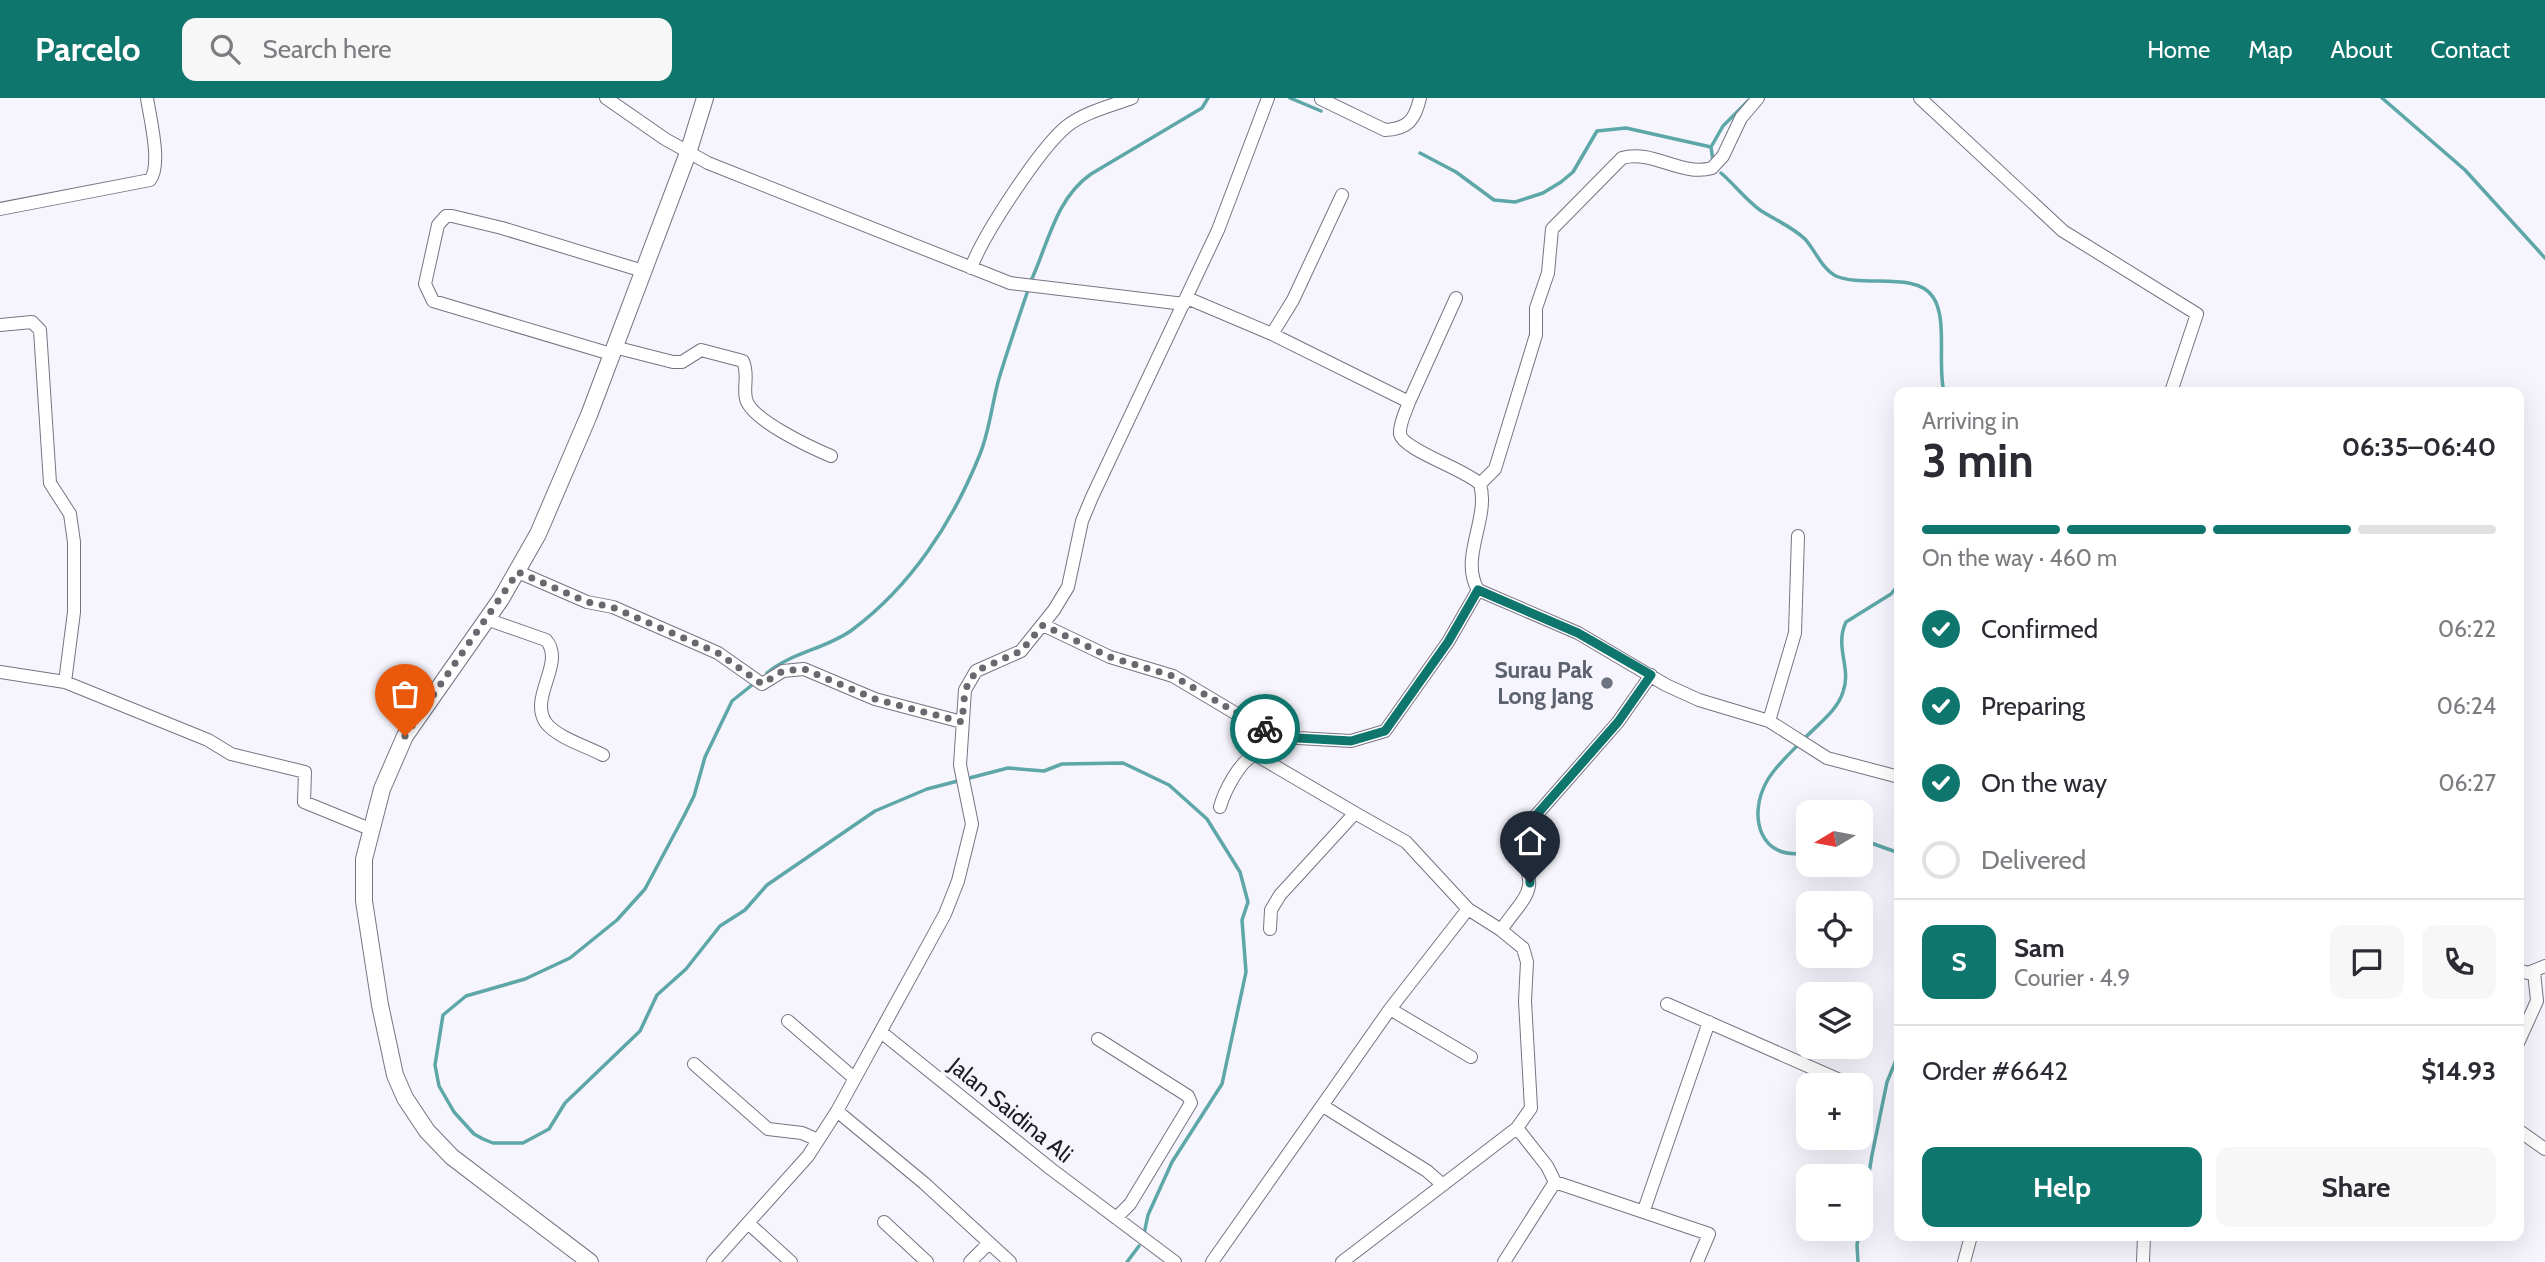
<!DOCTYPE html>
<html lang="en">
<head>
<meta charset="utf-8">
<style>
  body { margin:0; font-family:Cabin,sans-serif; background:#f7f7f7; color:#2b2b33; height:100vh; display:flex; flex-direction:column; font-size:26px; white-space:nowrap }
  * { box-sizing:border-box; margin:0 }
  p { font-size:23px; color:#7c7c81 }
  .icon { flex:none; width:38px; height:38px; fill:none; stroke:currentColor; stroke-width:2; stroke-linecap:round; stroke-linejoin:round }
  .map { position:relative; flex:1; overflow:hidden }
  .panel { position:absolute; left:1894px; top:289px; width:630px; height:854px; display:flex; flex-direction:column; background:#fff; border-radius:14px; box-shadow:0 7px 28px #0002 }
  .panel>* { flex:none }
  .needle { width:46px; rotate:260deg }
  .controls { position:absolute; left:1796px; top:702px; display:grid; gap:14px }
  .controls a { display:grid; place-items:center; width:77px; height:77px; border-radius:14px; background:#fff; box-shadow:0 7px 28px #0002; font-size:35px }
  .pin { position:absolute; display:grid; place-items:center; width:60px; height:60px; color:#fff; margin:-72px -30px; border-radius:50% 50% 50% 0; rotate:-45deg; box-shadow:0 0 7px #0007 }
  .pin .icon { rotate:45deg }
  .courier { position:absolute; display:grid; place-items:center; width:70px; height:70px; margin:-35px; border:5px solid #0f766e; border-radius:50%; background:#fff; color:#222; box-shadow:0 2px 9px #0007 }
  .headline em { font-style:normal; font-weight:800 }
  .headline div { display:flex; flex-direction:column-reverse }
  .headline { display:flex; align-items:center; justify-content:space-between; height:119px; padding:0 28px }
  h1 { font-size:46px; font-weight:800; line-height:52px }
  .bar { display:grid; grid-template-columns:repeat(4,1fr); gap:10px 7px; align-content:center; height:84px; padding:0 28px }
  .bar i { height:9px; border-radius:5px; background:#e1e1e2 }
  .bar .selected { background:#0f766e }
  .bar p { grid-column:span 4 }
  .line { display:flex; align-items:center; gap:18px; padding:0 28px; border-top:2px solid #e1e1e2 }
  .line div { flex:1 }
  .round { display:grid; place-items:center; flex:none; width:74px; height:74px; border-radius:14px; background:#f7f7f7 }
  ol { padding:0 28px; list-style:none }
  li { display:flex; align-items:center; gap:21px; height:77px }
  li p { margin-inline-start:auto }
  li .icon { padding:7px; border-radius:50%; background:#0f766e; color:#fff; stroke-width:4 }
  li:last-child { color:#7c7c81 }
  li i { width:38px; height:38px; border:4px solid #e1e1e2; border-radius:50% }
  .action { display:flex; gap:14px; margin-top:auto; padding:14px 28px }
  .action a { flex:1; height:80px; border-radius:14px; background:#0f766e; color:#fff; font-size:28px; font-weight:800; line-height:80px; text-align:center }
  .action a+a { background:#f7f7f7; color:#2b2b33 }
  header { display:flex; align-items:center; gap:42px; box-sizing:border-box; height:98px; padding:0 35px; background:#0f766e; color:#fff }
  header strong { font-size:33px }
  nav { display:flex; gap:38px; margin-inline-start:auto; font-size:24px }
  .search { width:490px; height:63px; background:#f7f7f7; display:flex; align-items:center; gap:18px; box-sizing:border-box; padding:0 24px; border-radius:14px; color:#7c7c81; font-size:26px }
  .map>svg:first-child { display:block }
</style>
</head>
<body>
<header>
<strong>Parcelo</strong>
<div class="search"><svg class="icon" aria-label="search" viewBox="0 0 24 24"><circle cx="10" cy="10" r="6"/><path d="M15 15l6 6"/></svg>Search here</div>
<nav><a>Home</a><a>Map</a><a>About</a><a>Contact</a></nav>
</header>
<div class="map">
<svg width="2545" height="1164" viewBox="0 0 2545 1164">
  <rect width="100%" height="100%" fill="#f6f4fc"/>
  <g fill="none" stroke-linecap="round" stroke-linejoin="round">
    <path stroke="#5ea7a8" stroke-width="3.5" d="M 1290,0 L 1321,13
      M 2382,0 L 2465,72 L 2545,160
      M 1420,55 L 1456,74 L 1494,102 L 1515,104 L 1543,95 L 1561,84 L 1573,74 L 1597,33 L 1626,30 L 1711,49
      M 1713,63 L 1711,49 L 1723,28 L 1748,3
      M 1721,75 C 1734,86 1746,102 1760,112 C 1775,122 1791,128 1805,141 C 1815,152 1822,171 1836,178 C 1863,190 1916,173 1933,199 C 1948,221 1937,267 1944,294
      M 1030,185 C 1048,147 1055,101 1091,76 L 1202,10 L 1208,0
      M 767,575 C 792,554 826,551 852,532 C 911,488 953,424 980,356 C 989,334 992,307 998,284 C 1007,253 1018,222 1028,192
      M 752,587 L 732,603 L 705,659 L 694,698 L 684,718 L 645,791 L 617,822 L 570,860 L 525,881 L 466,898 L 443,917 L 435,967 L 439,988 L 454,1014 L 474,1036 L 483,1041 L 493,1045 L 523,1045 L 549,1031 L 565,1005 L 640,933 L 657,897 L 686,871 L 720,828 L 745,812 L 767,787 L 875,713 L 927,691 L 1008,670 L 1044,673 L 1062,666 L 1123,665 L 1169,687 L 1207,721 L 1240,774 L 1248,804 L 1242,822 L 1246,874 L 1222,986 L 1172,1064 L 1148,1117 L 1144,1136
      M 1805,640 C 1818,626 1837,613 1843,594 C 1852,570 1834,549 1846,524 L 1891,496 L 1899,486
      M 1799,646 C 1788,657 1775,669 1767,683 C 1747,718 1760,765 1808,754
      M 1860,741 L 1899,755
      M 1127,1164 L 1139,1148
      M 1858,1164 L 1857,1147 L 1872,1057 L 1887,984 L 1899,955"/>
    <g stroke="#787384" stroke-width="14">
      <path id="minor" d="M 606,0 L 665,41 L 708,65 L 1010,185 L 1184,206
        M 1920,0 L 2063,133 L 2197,216 L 2171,294
        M 1321,1 L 1385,32 C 1408,31 1415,22 1420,0
        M 0,111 L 150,82 C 162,67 150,20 147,0
        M 971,170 C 983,137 1040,50 1067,28 C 1085,14 1111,8 1132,0
        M 1187,200 L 1272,236 L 1409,304 C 1406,313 1399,326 1400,336 C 1403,352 1465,371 1480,386 C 1490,421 1459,459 1478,492 L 1578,535 L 1666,587 L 1699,602 L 1769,623 L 1827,660 L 1899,679
        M 0,227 L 32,224 L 40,232 L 50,385 L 70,416 L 74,444 L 74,514 L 65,584
        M 1272,236 L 1293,202 L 1342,97
        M 614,249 L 673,264 L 682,264 L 701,252 L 743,263 C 749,277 743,288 746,301 C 751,322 812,350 831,358
        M 611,256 L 433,203 L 425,186 L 438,127 L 446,118 L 452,118 L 502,130 L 643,173
        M 1409,304 L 1456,200
        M 1480,386 L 1495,371 L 1536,237 L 1536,210 L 1548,175 L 1552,131 L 1622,60 C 1652,51 1682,79 1712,70 L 1723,58 L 1741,20 L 1758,0
        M 518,474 L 587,504 L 613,509 L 718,555 L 762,586 L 783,573 L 804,571 L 875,601 L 962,624
        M 486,521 L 546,542 C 566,565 528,599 546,625 C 558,640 586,648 603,657
        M 1043,527 L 1110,559 L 1173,578 L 1262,631 L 1298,640 L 1351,643 L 1385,633 L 1448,544 L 1478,492
        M 0,574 L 65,584 L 208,642 L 231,656 L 305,674 L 304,704 L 370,731
        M 1769,623 L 1795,535 L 1798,438
        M 1220,709 C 1224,694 1241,660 1256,657 L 1355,715
        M 1270,831 L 1271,812 L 1280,797 L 1355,715 L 1406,744 L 1468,811 L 1501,832 C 1526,796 1542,792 1516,750 L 1518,738 L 1618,624 L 1651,577
        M 2518,872 L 2528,875 L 2545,868
        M 1667,906 L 1851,987
        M 1390,911 L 1471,959
        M 788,923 L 854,980
        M 881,934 L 1051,1071 L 1175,1164
        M 1098,941 L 1188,998 L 1191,1005 L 1130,1106 L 1116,1120
        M 2518,945 L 2537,903 L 2534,874
        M 694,966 L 768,1031 L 802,1035 L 818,1042
        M 1323,1008 L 1427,1073 L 1443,1087
        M 837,1013 L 924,1085 L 1010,1164
        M 2518,1032 L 2545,1051
        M 1555,1084 L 1709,1136 L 1697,1164
        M 1644,1112 L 1709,924
        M 884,1124 L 927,1164
        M 748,1125 L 791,1164
        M 713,1164 L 808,1058 L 837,1013 L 945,816 L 958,783 L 972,726 L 960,667 L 965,592 L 976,573 L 1021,553 L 1054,512 L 1068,489 L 1082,423 L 1092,399 L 1218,132 L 1268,0
        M 970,1164 L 989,1145
        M 1212,1164 L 1390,911 L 1468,811
        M 1342,1164 L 1517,1030 L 1531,1010 L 1525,903 L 1527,864 L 1523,850 L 1501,832
        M 1504,1164 L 1555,1084 L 1547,1068 L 1517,1030
        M 1964,1164 L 1971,1138
        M 2143,1164 L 2144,1138"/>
    </g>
    <g stroke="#787384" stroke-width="18">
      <path id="tertiary" d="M 590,1164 L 452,1059 L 427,1033 L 405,1000 L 395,977 L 380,907 L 364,803 L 364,761 L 382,691 L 405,638 L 501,501 L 538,436 L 589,317 L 688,55 L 705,0"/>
    </g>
    <use href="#minor" stroke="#fff" stroke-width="12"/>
    <use href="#tertiary" stroke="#fff" stroke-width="16"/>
  </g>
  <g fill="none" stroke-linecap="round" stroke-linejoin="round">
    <path stroke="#6a676e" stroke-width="7" stroke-dasharray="0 12.6" d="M 405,638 L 518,474 L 587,504 L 612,509 L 718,555 L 762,586 L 783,573 L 804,571 L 875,601 L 962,624 L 965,592 L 976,573 L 1021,553 L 1043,527 L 1110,559 L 1173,578 L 1265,631"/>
    <path stroke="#0f766e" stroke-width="9" d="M 1265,631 L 1298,640 L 1351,643 L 1385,633 L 1448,544 L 1478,492 L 1578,535 L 1651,577 L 1618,624 L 1518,738 L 1516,750 L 1530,774 L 1530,785"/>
  </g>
  <circle fill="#6b7280" stroke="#f6f4fc" stroke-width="2.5" cx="1607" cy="585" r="7"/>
  <g text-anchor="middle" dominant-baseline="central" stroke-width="7" stroke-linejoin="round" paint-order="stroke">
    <g font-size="23" font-weight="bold" fill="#5b616d" stroke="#f6f4fc" text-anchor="end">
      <text x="1593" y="572">Surau Pak<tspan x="1593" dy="26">Long Jang</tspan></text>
    </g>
    <g font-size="23" fill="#1e1b22" stroke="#f6f4fc">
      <text transform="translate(1011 1012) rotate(39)">Jalan Saidina Ali</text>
    </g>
  </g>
</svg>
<div class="controls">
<a><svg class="needle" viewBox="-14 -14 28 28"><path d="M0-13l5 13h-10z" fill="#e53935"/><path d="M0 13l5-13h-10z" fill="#7c7c81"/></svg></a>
<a><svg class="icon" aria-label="locate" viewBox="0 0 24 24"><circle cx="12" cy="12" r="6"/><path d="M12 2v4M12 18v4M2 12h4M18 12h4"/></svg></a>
<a><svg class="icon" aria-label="layers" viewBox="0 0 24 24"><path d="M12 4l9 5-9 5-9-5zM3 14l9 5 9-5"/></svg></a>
<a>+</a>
<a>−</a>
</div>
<div class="pin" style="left:405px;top:638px;background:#ea580c"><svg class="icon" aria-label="bag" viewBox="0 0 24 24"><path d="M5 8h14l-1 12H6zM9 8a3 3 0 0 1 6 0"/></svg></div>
<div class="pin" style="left:1530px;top:785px;background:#1f2937"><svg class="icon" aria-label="home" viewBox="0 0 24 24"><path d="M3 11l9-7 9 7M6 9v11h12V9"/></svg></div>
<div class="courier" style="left:1265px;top:631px"><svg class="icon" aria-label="bike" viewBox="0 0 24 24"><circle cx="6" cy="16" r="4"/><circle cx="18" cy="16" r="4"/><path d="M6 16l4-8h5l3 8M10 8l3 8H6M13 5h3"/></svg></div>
<section class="panel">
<div class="headline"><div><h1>3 min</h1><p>Arriving in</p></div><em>06:35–06:40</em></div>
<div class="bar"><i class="selected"></i><i class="selected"></i><i class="selected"></i><i></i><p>On the way · 460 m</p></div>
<ol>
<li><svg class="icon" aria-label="check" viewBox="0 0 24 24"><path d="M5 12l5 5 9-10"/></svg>Confirmed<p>06:22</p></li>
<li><svg class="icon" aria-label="check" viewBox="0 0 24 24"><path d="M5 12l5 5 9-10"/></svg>Preparing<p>06:24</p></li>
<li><svg class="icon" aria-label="check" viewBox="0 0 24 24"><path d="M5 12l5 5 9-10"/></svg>On the way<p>06:27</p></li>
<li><i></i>Delivered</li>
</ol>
<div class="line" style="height:126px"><b class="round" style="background:#0f766e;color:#fff">S</b><div><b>Sam</b><p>Courier · 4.9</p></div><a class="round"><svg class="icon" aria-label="chat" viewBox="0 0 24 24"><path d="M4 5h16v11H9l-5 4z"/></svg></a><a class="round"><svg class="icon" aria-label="phone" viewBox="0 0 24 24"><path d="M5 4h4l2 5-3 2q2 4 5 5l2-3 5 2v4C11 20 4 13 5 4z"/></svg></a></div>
<div class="line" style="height:91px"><div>Order #6642</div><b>$14.93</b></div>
<div class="action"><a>Help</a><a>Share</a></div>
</section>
</div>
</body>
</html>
